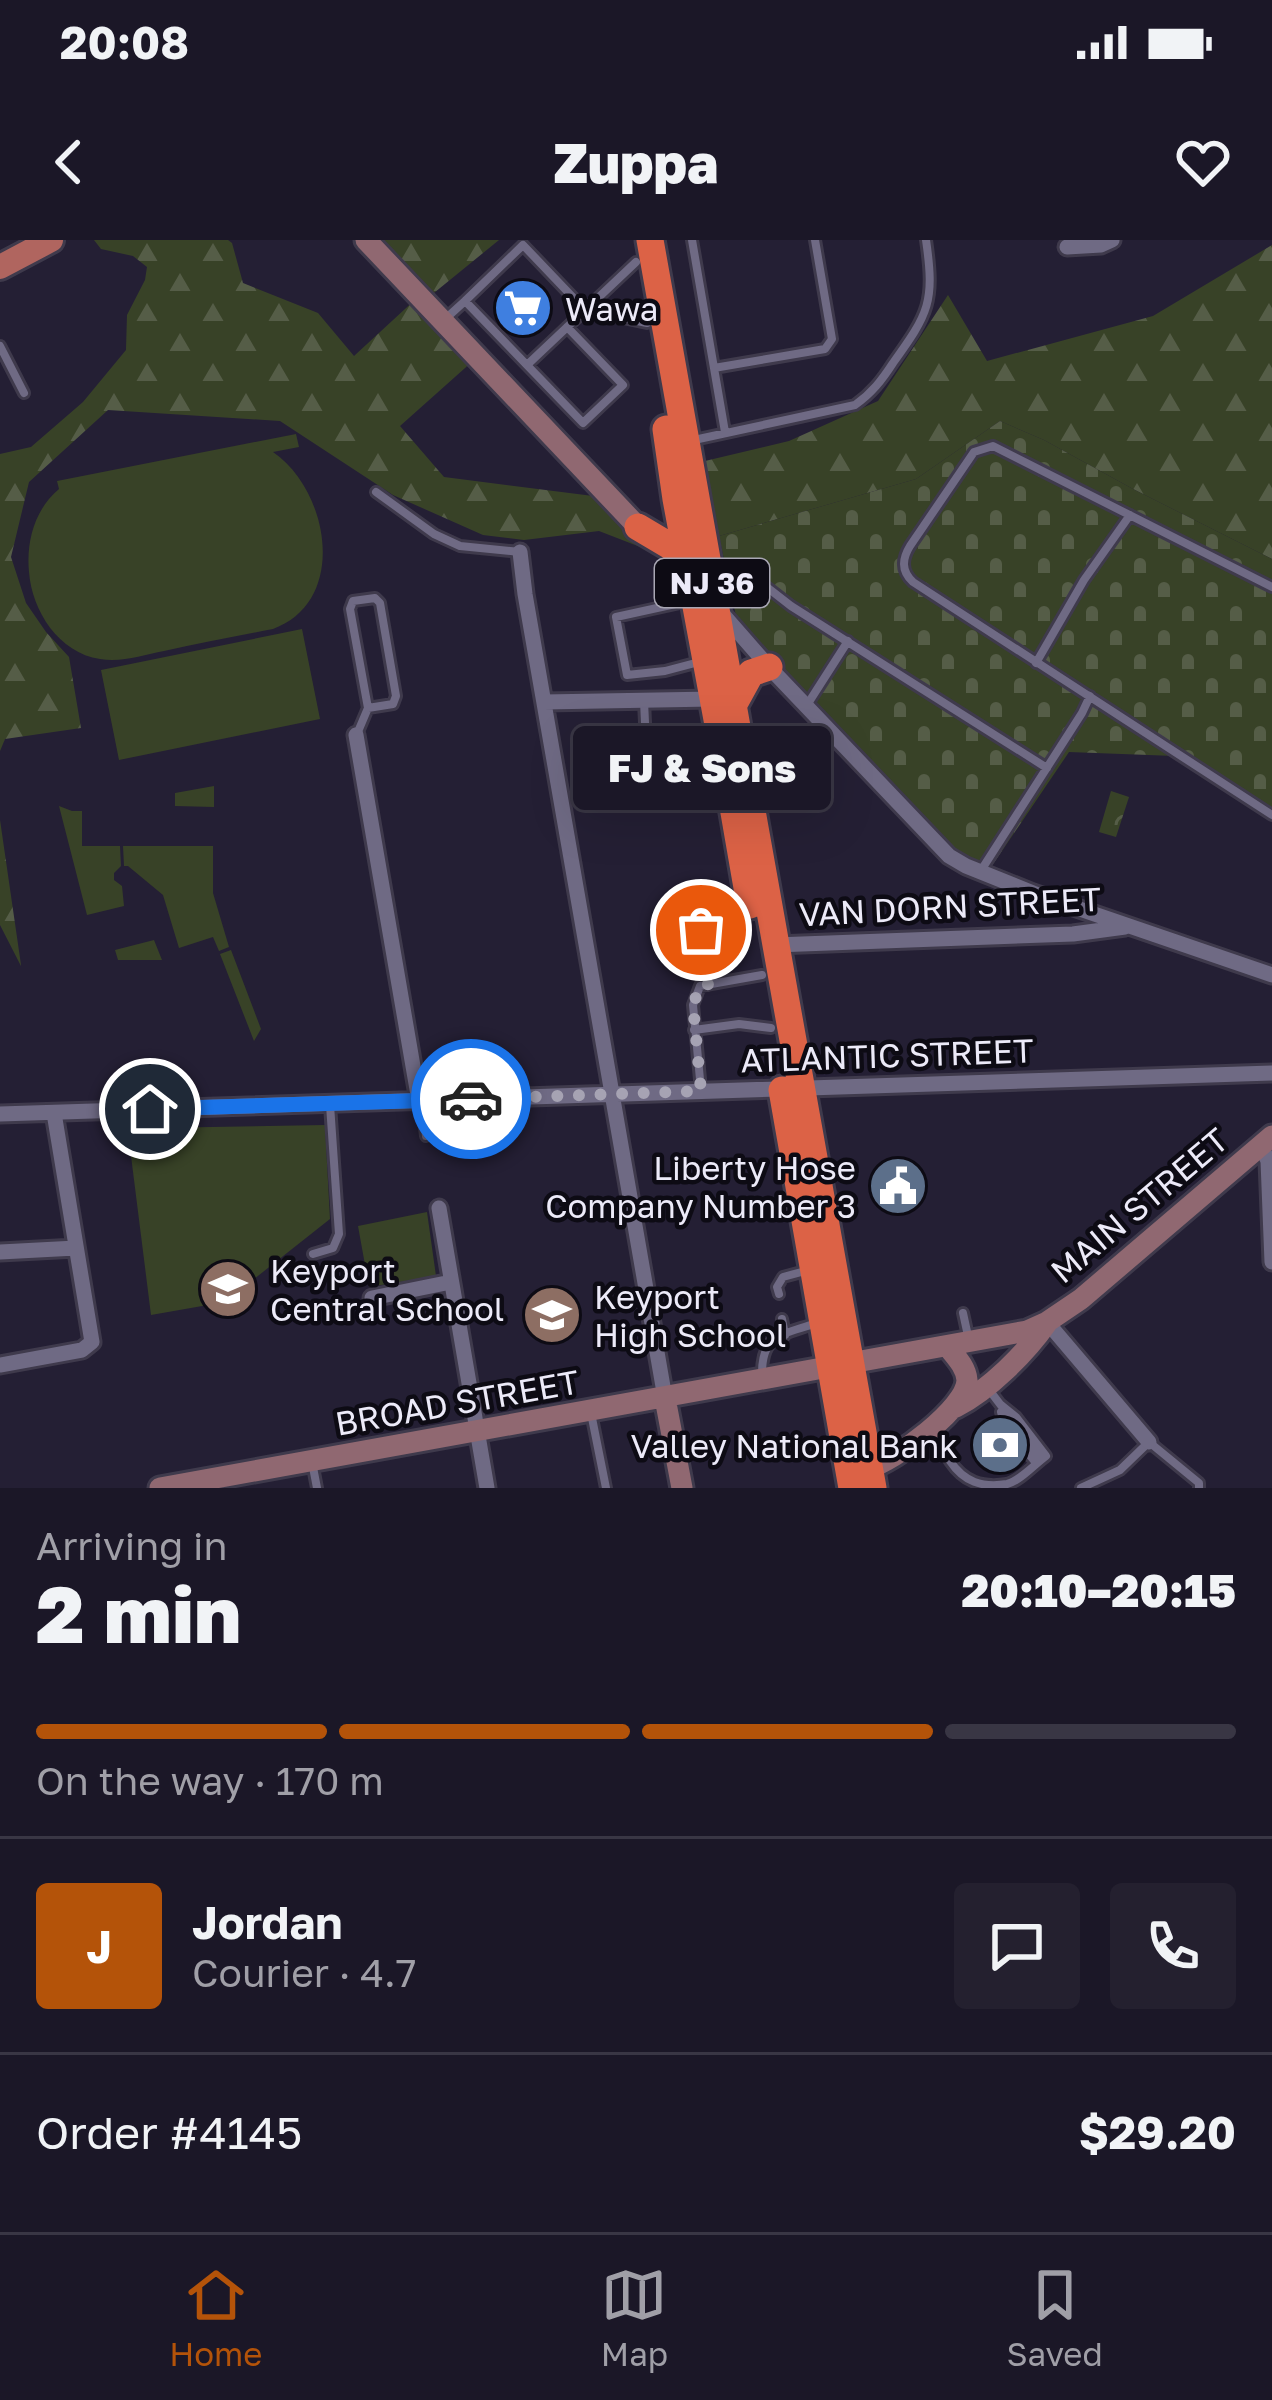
<!DOCTYPE html>
<html lang="en">
<head>
<meta charset="utf-8">
<style>
  body { margin:0; font-family:"Golos Text",sans-serif; background:#24202f; color:#f1f3f6; height:100vh; display:flex; flex-direction:column; font-size:45px; white-space:nowrap }
  * { box-sizing:border-box; margin:0 }
  p { font-size:39px; color:#a09fa7 }
  .icon { flex:none; width:66px; height:66px; fill:none; stroke:currentColor; stroke-width:2; stroke-linecap:round; stroke-linejoin:round }
  .map { position:relative; height:1248px; overflow:hidden }
  .sheet { display:flex; flex-direction:column; background:#1b1727; flex:1 }
  .sheet>* { flex:none }
  .pin { position:absolute; display:grid; place-items:center; width:102px; height:102px; color:#fff; margin:-51px; border:6px solid #fff; border-radius:50%; box-shadow:0 3px 12px #0007 }
  .courier { position:absolute; display:grid; place-items:center; width:120px; height:120px; margin:-60px; border:9px solid #1a73e8; border-radius:50%; background:#fff; color:#222; box-shadow:0 3px 15px #0007 }
  .bubble { position:absolute; height:84px; border-radius:12px; background:#1b1727; box-shadow:0 12px 48px #0002,0 0 0 3px #393644; font-size:39px; font-weight:800; line-height:84px; text-align:center }
  .overview em { font-style:normal; font-weight:800 }
  .overview div { display:flex; flex-direction:column-reverse }
  .overview { display:flex; align-items:center; justify-content:space-between; height:204px; padding:0 36px }
  h1 { font-size:78px; font-weight:800; line-height:90px }
  .bar { display:grid; grid-template-columns:repeat(4,1fr); gap:18px 12px; align-content:center; height:144px; padding:0 36px }
  .bar i { height:15px; border-radius:9px; background:#393644 }
  .bar .current { background:#b45309 }
  .bar p { grid-column:span 4 }
  .line { display:flex; align-items:center; gap:30px; padding:0 36px; border-top:3px solid #393644 }
  .line div { flex:1 }
  .round { display:grid; place-items:center; flex:none; width:126px; height:126px; border-radius:12px; background:#24202f }
  .status { display:flex; justify-content:space-between; align-items:center; height:84px; padding:0 60px; background:#1b1727; direction:ltr }
  .status svg { height:33px; fill:currentColor }
  header { display:flex; justify-content:space-between; align-items:center; height:156px; padding:0 36px; background:#1b1727; font-size:54px; font-weight:800 }
  .dock { display:flex; justify-content:space-around; align-items:center; height:168px; border-top:3px solid #393644; background:#1b1727; font-size:33px; color:#a09fa7 }
  .dock a { display:grid; justify-items:center; gap:6px }
  .dock .current { color:#b45309 }
  .map>svg:first-child { display:block }
</style>
</head>
<body>
<div class="status"><b>20:08</b><svg viewBox="0 0 49 12"><path d="M0 12V9h3v3zM5 12V6h3v6zM10 12V3h3v9zM15 12V0h3v12zM26 1h20v11H26zM47 4h2v5h-2z"/></svg></div>
<header><svg class="icon" aria-label="back" viewBox="0 0 24 24"><path d="M15 5l-7 7 7 7"/></svg>Zuppa<svg class="icon" aria-label="heart" viewBox="0 0 24 24"><path d="M12 20l-8-8c-3-5 5-10 8-4 3-6 11-1 8 4z"/></svg></header>
<div class="map">
<svg width="1272" height="1248" viewBox="0 0 1272 1248">
  <defs>
    <pattern id="forest-firs" width="22" height="20" patternUnits="userSpaceOnUse" patternTransform="scale(3)"><rect width="22" height="20" fill="#384227"/><path d="M5 1l3.5 6h-7zM16 11l3.5 6h-7z" fill="#555d47"/></pattern>
    <pattern id="cemetery-stones" width="16" height="16" patternUnits="userSpaceOnUse" patternTransform="scale(3)"><rect width="16" height="16" fill="#384227"/><path d="M2 7V4a2 2 0 0 1 4 0v3zM10 15v-3a2 2 0 0 1 4 0v3z" fill="#555d47"/></pattern>
    <pattern id="park-crowns" width="20" height="18" patternUnits="userSpaceOnUse" patternTransform="scale(3)"><rect width="20" height="18" fill="#384227"/><path d="M2 6a3 3 0 1 1 6 0M12 15a3 3 0 1 1 6 0" fill="none" stroke="#555d47"/></pattern>
  </defs>
  <rect width="100%" height="100%" fill="#241f34"/>
  <path fill="#384227" d="M 296,194 L 299,207 L 273,212 C 329,250 349,361 273,389 C 237,396 200,403 164,411 C 143,415 121,423 100,419 C 59,413 32,371 29,332 C 26,301 35,269 59,249 L 57,241 Z
    M 302,389 L 320,479 L 119,520 L 101,430 Z
    M 214,546 L 214,567 L 175,566 L 175,553 Z
    M 59,566 L 72,571 L 82,571 L 82,606 L 120,606 L 121,626 L 114,633 L 114,640 L 122,646 L 124,666 L 87,675 Z
    M 123,606 L 213,606 L 213,653 L 229,707 L 219,711 L 213,697 L 179,708 L 163,655 L 128,626 L 124,626 Z
    M 154,700 L 162,720 L 118,720 L 115,710 Z
    M 231,710 L 261,789 L 254,801 L 220,714 Z
    M 325,885 L 330,979 L 225,1062 L 151,1075 L 129,900 L 134,893 L 152,888 Z
    M 427,972 L 436,1036 L 369,1047 L 358,986 Z"/>
  <path fill="url(#forest-firs)" d="M 94,0 L 228,0 L 232,3 L 243,43 L 318,73 L 354,116 L 418,57 L 365,0 L 499,0 L 429,57 L 474,120 L 400,186 L 444,237 L 593,256 L 661,315 L 599,291 L 524,300 L 483,295 L 393,255 L 280,181 L 108,170 L 29,242 L 11,317 L 26,363 L 46,392 L 69,417 L 81,488 L 5,499 L 0,511 L 0,214 L 31,207 L 83,162 L 126,110 L 127,75 L 145,40 L 147,27 L 133,16 L 101,9 Z
    M 1272,5 L 1272,319 L 1133,249 L 1044,200 L 1000,181 L 916,239 L 719,296 L 705,221 L 789,201 L 878,161 L 948,55 L 987,121 L 1153,76 Z
    M 0,580 L 21,725 L 21,726 L 0,685 Z"/>
  <path fill="url(#cemetery-stones)" d="M 1000,181 L 1044,200 L 1133,249 L 1272,319 L 1272,578 L 1175,516 L 1069,512 L 985,636 L 962,625 L 736,376 L 719,296 L 916,239 Z"/>
  <path fill="url(#park-crowns)" d="M 1111,551 L 1129,557 L 1116,597 L 1099,592 Z"/>
  <g fill="none" stroke-linecap="round" stroke-linejoin="round">
    <g stroke="#3f3a4c" stroke-width="14">
      <path id="lane" d="M 692,0 L 725,192
        M 443,81 L 465,61
        M 567,87 L 623,145 L 583,183 L 465,61 L 523,5 L 585,70 L 647,83
        M 0,106 L 24,153
        M 527,125 L 636,22
        M 714,128 L 825,109 L 832,99 L 815,0
        M 694,200 L 855,165 C 872,153 882,140 893,123 C 929,73 935,62 926,0
        M 376,252 L 434,294 L 460,306 L 520,312
        M 764,345 L 791,366 L 1047,528
        M 1272,347 L 993,206 L 974,212 L 910,306 C 902,319 901,331 913,342 L 1272,575
        M 689,361 L 616,377 L 627,435 L 665,431 L 699,422
        M 1036,423 L 1084,340 L 1130,275
        M 644,461 L 646,504
        M 807,465 L 848,401
        M 357,494 L 368,468 L 350,369 L 353,361 L 375,358 L 380,363 L 396,456 L 393,464 L 368,468
        M 980,632 L 1082,473 L 1090,456
        M 701,690 L 708,745
        M 694,790 L 739,784 L 771,788
        M 701,850 L 693,765 L 700,746 L 762,735
        M 422,862 L 426,896
        M 313,1014 L 333,1008 L 339,994 L 330,865
        M 779,1054 L 777,1047 L 783,1037 L 809,1030
        M 963,1073 L 968,1096
        M 782,1079 L 785,1095
        M 762,1133 C 762,1092 785,1095 819,1082
        M 990,1151 L 1042,1219
        M 1001,1172 L 1004,1183 L 1036,1223
        M 591,1173 L 606,1248
        M 932,1188 C 944,1201 942,1209 950,1221 C 964,1242 982,1248 1007,1244 C 1020,1241 1035,1224 1046,1216 L 1016,1177 L 1000,1164
        M 312,1222 L 317,1248
        M 1081,1248 L 1120,1230 L 1149,1202 L 1199,1243 L 1199,1248"/>
    </g>
    <g stroke="#3f3a4c" stroke-width="21">
      <path id="street" d="M 1067,7 L 1101,5 L 1112,0
        M 520,312 L 525,354 L 665,1158
        M 719,370 L 769,427 L 949,616 L 966,626 L 1033,653 L 1272,735
        M 544,462 L 713,459
        M 356,495 L 419,861
        M 775,705 L 1073,694 L 1125,687
        M 0,874 L 1272,833
        M 1261,905 L 1268,921 L 1272,1022
        M 439,968 L 487,1248
        M 0,1012 L 76,1008
        M 372,1058 L 451,1042
        M 1047,1082 L 1149,1202
        M 0,1125 L 82,1110 L 92,1102 L 54,873"/>
    </g>
    <g stroke="#3f3a4c" stroke-width="27">
      <path id="secondary" d="M 366,0 L 638,287
        M 665,1158 L 682,1248
        M 956,1167 C 989,1150 1026,1113 1047,1083
        M 869,1228 C 894,1221 967,1168 967,1140 C 966,1127 956,1117 948,1107
        M 160,1248 L 1027,1091 L 1047,1082 L 1081,1059 L 1272,896"/>
    </g>
    <g stroke="#3f3a4c" stroke-width="30">
      <path id="primary" d="M 0,27 L 51,0"/>
    </g>
    <g stroke="#3f3a4c" stroke-width="33">
      <path id="highway" d="M 650,0 L 873,1248
        M 666,189 L 676,259 L 724,517
        M 638,287 L 670,306 L 687,321
        M 734,464 L 751,433 L 769,427
        M 732,561 L 750,665
        M 782,850 L 852,1248"/>
    </g>
    <use href="#lane" stroke="#6f6a84" stroke-width="8"/>
    <use href="#street" stroke="#6f6a84" stroke-width="15"/>
    <use href="#secondary" stroke="#906871" stroke-width="21"/>
    <use href="#primary" stroke="#b0655f" stroke-width="24"/>
    <use href="#highway" stroke="#dc6246" stroke-width="27"/>
  </g>
  <g fill="none" stroke-linecap="round" stroke-linejoin="round">
    <path stroke="#a6a3b3" stroke-width="12" stroke-dasharray="0 21.6" d="M 471,859 L 701,851 L 693,765 L 700,746 L 708,745 L 701,690"/>
    <path stroke="#1a73e8" stroke-width="15" d="M 150,869 L 471,859"/>
  </g>
  <defs>
    <g id="supermarket-disc" transform="scale(3)"><circle r="9.5" fill="#3f7fe0" stroke="#0d0b14"/><path d="M-6-5.5h2.5l.6 2H6L4.5 2H-2.5L-4.4-4H-6ZM-1.5 3.2a1.3 1.3 0 1 0 .1 0ZM3 3.2a1.3 1.3 0 1 0 .1 0Z" fill="#fff"/></g>
    <g id="civic-disc" transform="scale(3)"><circle r="9.5" fill="#5c6f8a" stroke="#0d0b14"/><path d="M-.6-6.5H3V-4.5H.6V-3L4-1V1h2V6H-6V1h2V-1L-.6-3ZM-1.2 2.5V6h2.4V2.5Z" fill="#fff"/></g>
    <g id="school-disc" transform="scale(3)"><circle r="9.5" fill="#8d6e63" stroke="#0d0b14"/><path d="M0-5L7-2L0 1L-7-2ZM-4 1L0 2.5L4 1V4Q0 6-4 4Z" fill="#fff"/></g>
    <g id="bank-disc" transform="scale(3)"><circle r="9.5" fill="#5c6f8a" stroke="#0d0b14"/><path d="M-6-4H6V4H-6ZM0-2.3a2.3 2.3 0 1 0 0 4.6a2.3 2.3 0 1 0 0-4.6Z" fill="#fff"/></g>
  </defs>
  <g fill-rule="evenodd">
    <use href="#supermarket-disc" x="523" y="68"/>
    <use href="#civic-disc" x="898" y="946"/>
    <use href="#school-disc" x="228" y="1049"/>
    <use href="#school-disc" x="552" y="1075"/>
    <use href="#bank-disc" x="1000" y="1205"/>
  </g>
  <g text-anchor="middle" dominant-baseline="central" stroke-width="9" stroke-linejoin="round" paint-order="stroke">
    <rect fill="#0d0b14" stroke="#a9a7b4" stroke-width="3" x="655" y="319" width="114" height="48" rx="9"/>
    <g font-size="30" font-weight="bold" fill="#eceaf8">
      <text x="712" y="343">NJ 36</text>
    </g>
    <g font-size="33" fill="#eceaf8" stroke="#0d0b14" text-anchor="start">
      <text x="565" y="68">Wawa</text>
      <text x="856" y="927" text-anchor="end">Liberty Hose<tspan x="856" dy="38">Company Number 3</tspan></text>
      <text x="270" y="1030">Keyport<tspan x="270" dy="38">Central School</tspan></text>
      <text x="594" y="1056">Keyport<tspan x="594" dy="38">High School</tspan></text>
      <text x="958" y="1205" text-anchor="end">Valley National Bank</text>
    </g>
    <g font-size="33" fill="#eceaf8" stroke="#0d0b14">
      <text transform="translate(950 666) rotate(-3)">VAN DORN STREET</text>
      <text transform="translate(887 815) rotate(-2)">ATLANTIC STREET</text>
      <text transform="translate(1139 965) rotate(-40)">MAIN STREET</text>
      <text transform="translate(457 1162) rotate(-10)">BROAD STREET</text>
    </g>
  </g>
</svg>
<div class="pin" style="left:701px;top:690px;background:#ea580c"><svg class="icon" aria-label="bag" viewBox="0 0 24 24"><path d="M5 8h14l-1 12H6zM9 8a3 3 0 0 1 6 0"/></svg></div>
<div class="pin" style="left:150px;top:869px;background:#1f2937"><svg class="icon" aria-label="home" viewBox="0 0 24 24"><path d="M3 11l9-7 9 7M6 9v11h12V9"/></svg></div>
<div class="courier" style="left:471px;top:859px"><svg class="icon" aria-label="car" viewBox="0 0 24 24"><path d="M5 17H2v-5l4-1 3-4h7l3 4 3 1v5h-3M9 17h6M6 11h13"/><circle cx="7" cy="17" r="2"/><circle cx="17" cy="17" r="2"/></svg></div>
<div class="bubble" style="left:573px;top:486px;width:258px">FJ &amp; Sons</div>
</div>
<section class="sheet">
<div class="overview"><div><h1>2 min</h1><p>Arriving in</p></div><em>20:10–20:15</em></div>
<div class="bar"><i class="current"></i><i class="current"></i><i class="current"></i><i></i><p>On the way · 170 m</p></div>
<div class="line" style="height:216px"><b class="round" style="background:#b45309;color:#fff">J</b><div><b>Jordan</b><p>Courier · 4.7</p></div><a class="round"><svg class="icon" aria-label="chat" viewBox="0 0 24 24"><path d="M4 5h16v11H9l-5 4z"/></svg></a><a class="round"><svg class="icon" aria-label="phone" viewBox="0 0 24 24"><path d="M5 4h4l2 5-3 2q2 4 5 5l2-3 5 2v4C11 20 4 13 5 4z"/></svg></a></div>
<div class="line" style="height:156px"><div>Order #4145</div><b>$29.20</b></div>
</section>
<nav class="dock">
<a class="current"><svg class="icon" aria-label="home" viewBox="0 0 24 24"><path d="M3 11l9-7 9 7M6 9v11h12V9"/></svg>Home</a>
<a><svg class="icon" aria-label="map" viewBox="0 0 24 24"><path d="M3 6l6-2 6 2 6-2v14l-6 2-6-2-6 2zM9 4v14M15 6v14"/></svg>Map</a>
<a><svg class="icon" aria-label="saved" viewBox="0 0 24 24"><path d="M7 4h10v16l-5-4-5 4z"/></svg>Saved</a>
</nav>
</body>
</html>
